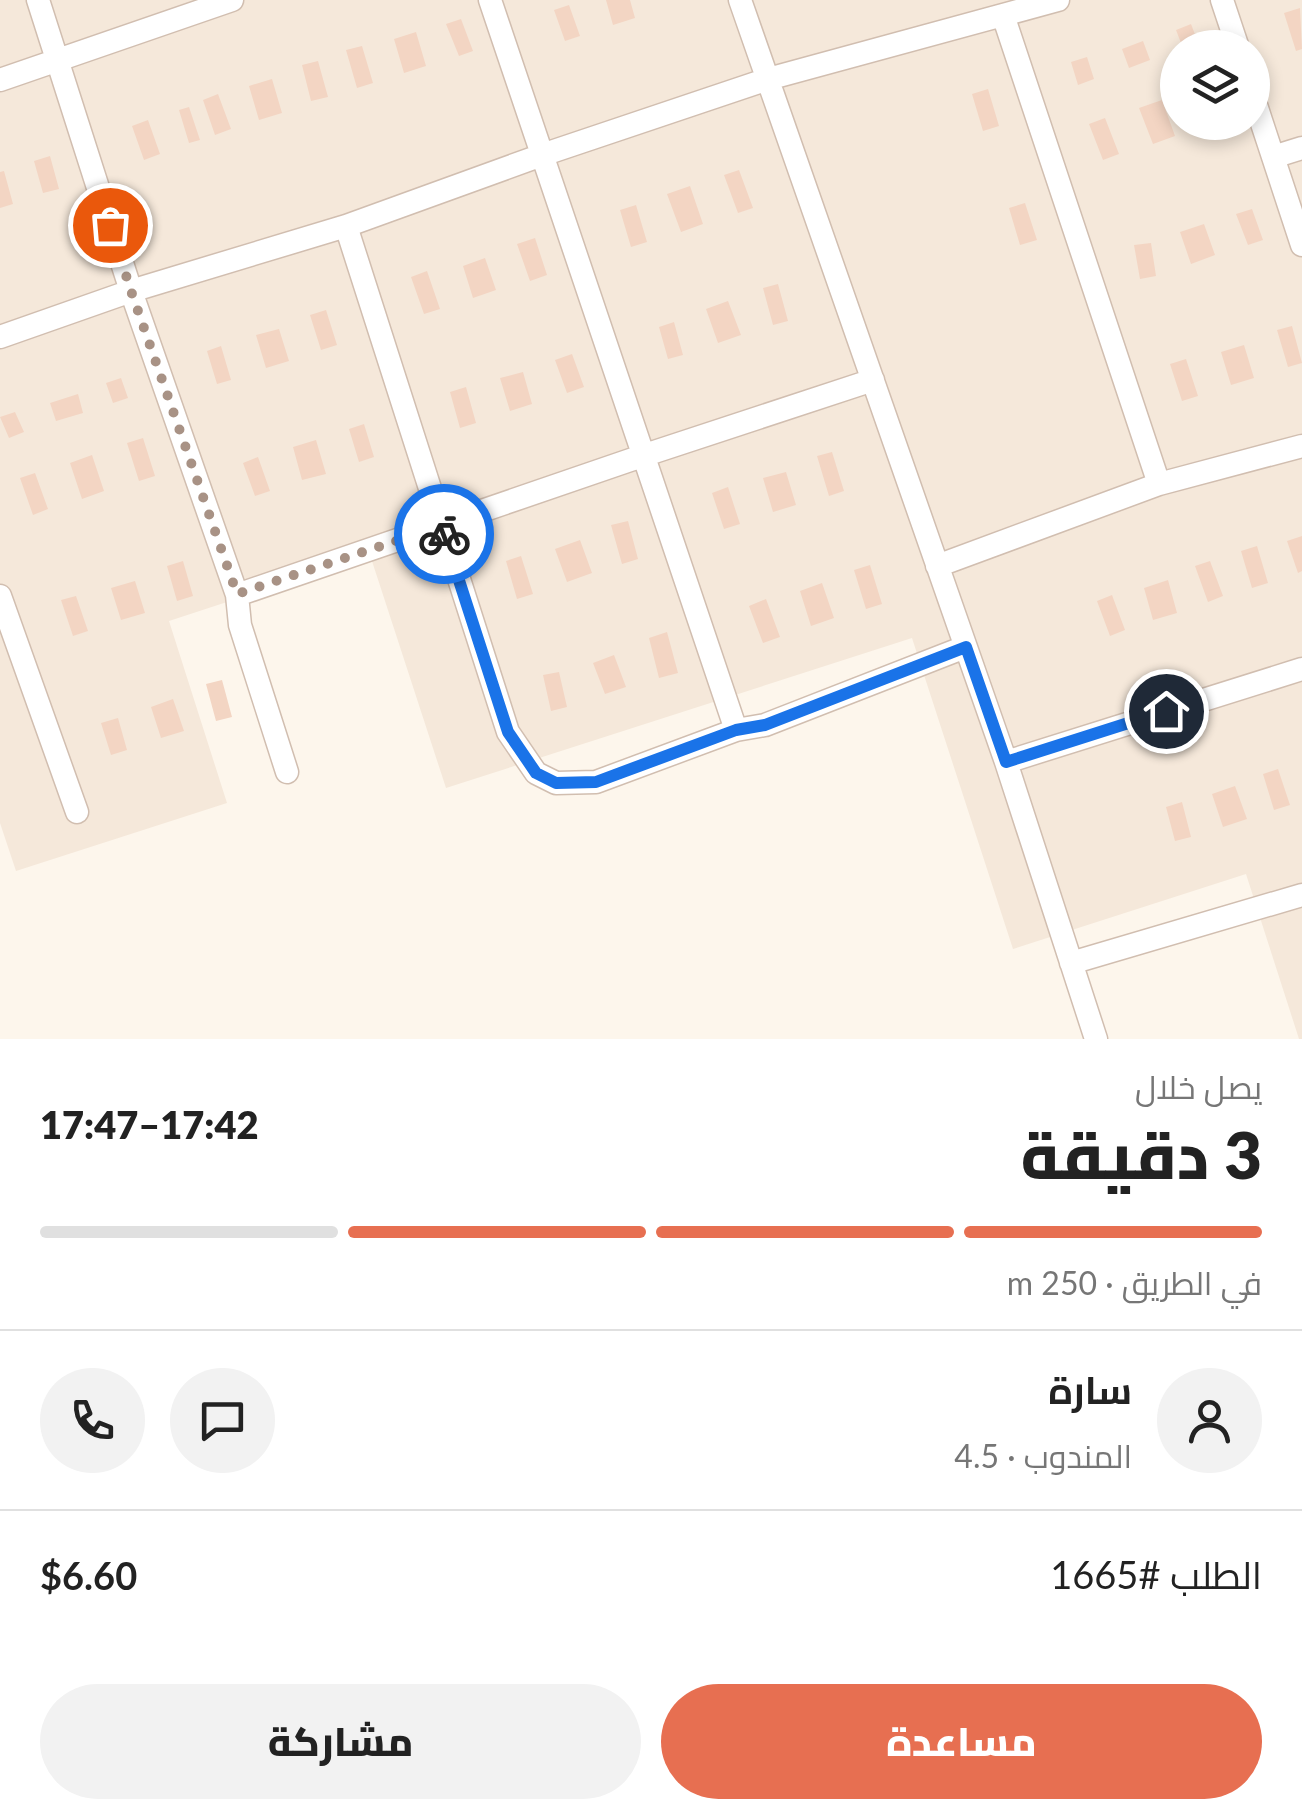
<!DOCTYPE html>
<html lang="ar">
<head>
<meta charset="utf-8">
<style>
  body { margin:0; font-family:Lato,Cairo,sans-serif; background:#f2f2f2; color:#222; direction:rtl; height:100vh; display:flex; flex-direction:column; font-size:38px; white-space:nowrap }
  * { box-sizing:border-box; margin:0 }
  p { font-size:32px; color:#767676 }
  .icon { flex:none; width:55px; height:55px; fill:none; stroke:currentColor; stroke-width:2; stroke-linecap:round; stroke-linejoin:round }
  .map { position:relative; height:1039px; overflow:hidden; direction:ltr }
  .panel { display:flex; flex-direction:column; background:#fff; flex:1 }
  .panel>* { flex:none }
  .tools { position:absolute; left:1160px; top:30px; display:grid; gap:20px }
  .tools a { display:grid; place-items:center; width:110px; height:110px; border-radius:50%; background:#fff; box-shadow:0 5px 15px #0003; font-size:50px }
  .pin { position:absolute; display:grid; place-items:center; width:85px; height:85px; color:#fff; margin:-42px; border:5px solid #fff; border-radius:50%; box-shadow:0 2px 10px #0007 }
  .courier { position:absolute; display:grid; place-items:center; width:100px; height:100px; margin:-50px; border:8px solid #1a73e8; border-radius:50%; background:#fff; color:#222; box-shadow:0 2px 12px #0007 }
  .summary em { font-style:normal; font-weight:800 }
  .summary div { display:flex; flex-direction:column-reverse }
  .summary { display:flex; align-items:center; justify-content:space-between; height:170px; padding:0 40px }
  h1 { font-size:65px; font-weight:800; line-height:75px }
  .bar { display:grid; grid-template-columns:repeat(4,1fr); gap:15px 10px; align-content:center; height:120px; padding:0 40px }
  .bar i { height:12px; border-radius:8px; background:#e0e0e0 }
  .bar .on { background:#e76f51 }
  .bar p { grid-column:span 4 }
  .line { display:flex; align-items:center; gap:25px; padding:0 40px; border-top:2px solid #e0e0e0 }
  .line div { flex:1 }
  .round { display:grid; place-items:center; flex:none; width:105px; height:105px; border-radius:52px; background:#f2f2f2 }
  .primary-button { display:flex; gap:20px; margin-top:auto; padding:20px 40px }
  .primary-button a { flex:1; height:115px; border-radius:60px; background:#e76f51; color:#fff; font-size:40px; font-weight:800; line-height:115px; text-align:center }
  .primary-button a+a { background:#f2f2f2; color:#222 }
  .map>svg:first-child { display:block }
</style>
</head>
<body>
<div class="map">
<svg width="1302" height="1039" viewBox="0 0 1302 1039">
  <rect width="100%" height="100%" fill="#fdf6ec"/>
  <path fill="#f5e8da" fill-rule="evenodd" d="M 0,0 L 1302,0 L 1302,1039 L 1299,1039 L 1246,874 L 1013,949 L 912,638 L 446,788 L 370,555 L 169,621 L 227,803 L 16,871 L 0,823 ZM 1178,48 L 1252,48 L 1252,122 L 1178,122 Z"/>
  <path fill="#f3d5c3" d="M 606,0 L 630,0 L 635,18 L 613,25 Z
    M 569,5 L 580,36 L 565,41 L 554,10 Z
    M 1300,8 L 1302,49 L 1296,51 L 1284,13 Z
    M 461,19 L 473,51 L 459,56 L 446,24 Z
    M 1191,24 L 1199,45 L 1183,48 L 1176,30 Z
    M 416,32 L 426,66 L 404,73 L 394,39 Z
    M 1143,41 L 1150,60 L 1129,68 L 1122,49 Z
    M 362,46 L 373,83 L 357,88 L 346,50 Z
    M 1087,57 L 1094,79 L 1078,85 L 1071,62 Z
    M 318,61 L 328,97 L 311,101 L 302,65 Z
    M 272,79 L 282,113 L 259,120 L 249,86 Z
    M 988,89 L 999,126 L 983,131 L 972,94 Z
    M 218,94 L 231,129 L 215,135 L 203,100 Z
    M 1162,100 L 1175,136 L 1153,144 L 1139,108 Z
    M 189,107 L 200,140 L 189,143 L 179,110 Z
    M 1105,118 L 1119,154 L 1103,160 L 1089,124 Z
    M 148,120 L 160,154 L 144,160 L 132,126 Z
    M 50,156 L 59,189 L 43,193 L 34,161 Z
    M 739,170 L 753,208 L 738,213 L 724,175 Z
    M 4,171 L 13,204 L 0,208 L 0,172 Z
    M 690,186 L 703,224 L 681,232 L 667,194 Z
    M 1025,203 L 1037,240 L 1020,245 L 1009,208 Z
    M 636,205 L 647,242 L 631,247 L 620,210 Z
    M 1252,209 L 1263,240 L 1248,245 L 1236,214 Z
    M 1204,224 L 1215,255 L 1191,264 L 1180,232 Z
    M 535,238 L 547,275 L 530,281 L 517,244 Z
    M 1151,243 L 1156,276 L 1140,279 L 1134,245 Z
    M 485,258 L 496,290 L 473,298 L 463,266 Z
    M 427,271 L 440,309 L 424,314 L 411,277 Z
    M 778,284 L 788,321 L 773,325 L 763,288 Z
    M 728,301 L 741,335 L 718,343 L 706,309 Z
    M 326,310 L 337,345 L 321,350 L 310,315 Z
    M 674,322 L 683,355 L 668,359 L 659,327 Z
    M 1292,326 L 1302,363 L 1288,367 L 1277,330 Z
    M 279,329 L 289,361 L 266,368 L 256,335 Z
    M 1244,345 L 1254,378 L 1231,385 L 1221,352 Z
    M 221,346 L 231,380 L 217,384 L 207,351 Z
    M 572,354 L 584,387 L 567,393 L 555,360 Z
    M 1186,359 L 1198,396 L 1182,401 L 1170,364 Z
    M 523,372 L 532,404 L 510,411 L 500,378 Z
    M 121,378 L 128,398 L 113,403 L 106,383 Z
    M 466,387 L 476,423 L 460,428 L 450,392 Z
    M 78,394 L 83,413 L 56,421 L 50,403 Z
    M 15,412 L 24,432 L 9,438 L 0,417 Z
    M 364,424 L 374,457 L 359,462 L 349,429 Z
    M 143,438 L 155,476 L 139,481 L 127,443 Z
    M 316,440 L 326,474 L 302,480 L 293,447 Z
    M 832,452 L 844,491 L 829,496 L 817,456 Z
    M 92,455 L 104,491 L 82,499 L 70,463 Z
    M 258,457 L 270,491 L 255,496 L 243,463 Z
    M 786,472 L 796,505 L 773,512 L 763,478 Z
    M 35,473 L 48,509 L 33,515 L 20,478 Z
    M 728,487 L 740,524 L 724,529 L 712,493 Z
    M 628,521 L 638,559 L 622,564 L 611,525 Z
    M 1302,536 L 1302,571 L 1298,573 L 1287,541 Z
    M 580,540 L 592,573 L 567,582 L 555,549 Z
    M 1257,546 L 1268,583 L 1252,588 L 1241,551 Z
    M 521,556 L 533,594 L 517,599 L 506,561 Z
    M 183,561 L 193,596 L 177,601 L 167,566 Z
    M 1210,561 L 1223,596 L 1208,602 L 1195,566 Z
    M 870,565 L 882,604 L 866,609 L 854,570 Z
    M 1168,580 L 1177,613 L 1153,620 L 1144,588 Z
    M 135,581 L 145,613 L 121,620 L 111,588 Z
    M 822,583 L 834,618 L 811,626 L 800,591 Z
    M 1112,595 L 1125,630 L 1110,636 L 1097,601 Z
    M 76,596 L 88,631 L 73,636 L 61,600 Z
    M 766,599 L 780,637 L 763,643 L 749,606 Z
    M 667,632 L 678,673 L 659,678 L 649,638 Z
    M 614,655 L 626,687 L 605,694 L 593,663 Z
    M 559,672 L 567,707 L 551,711 L 543,675 Z
    M 222,680 L 232,717 L 216,721 L 206,684 Z
    M 173,699 L 184,731 L 161,738 L 151,707 Z
    M 118,718 L 127,750 L 111,755 L 101,723 Z
    M 1278,769 L 1290,805 L 1274,810 L 1263,774 Z
    M 1235,786 L 1247,819 L 1223,827 L 1212,794 Z
    M 1182,802 L 1191,837 L 1175,841 L 1166,807 Z"/>
  <g fill="none" stroke-linecap="round" stroke-linejoin="round">
    <g stroke="#d1beb0" stroke-width="25">
      <path id="minor" d="M 38,0 L 131,291 L 237,595 L 240,625 L 287,772
        M 490,0 L 736,730
        M 740,0 L 1006,762 L 1096,1039
        M 1222,0 L 1238,48
        M 1003,15 L 1159,484
        M 0,80 L 232,0
        M 1252,93 L 1302,245
        M 1273,157 L 1302,148
        M 346,226 L 508,732 L 536,773 L 556,783 L 596,782 L 736,730 L 765,725 L 965,647
        M 0,337 L 131,291 L 346,226 L 542,155 L 768,79 L 1058,0
        M 937,566 L 1159,484 L 1302,446
        M 237,595 L 642,456 L 873,380
        M 0,596 L 77,812
        M 1006,762 L 1302,669
        M 1071,963 L 1302,895"/>
    </g>
    <use href="#minor" stroke="#fff" stroke-width="22"/>
  </g>
  <g fill="none" stroke-linecap="round" stroke-linejoin="round">
    <path stroke="#a89285" stroke-width="10" stroke-dasharray="0 18" d="M 110,225 L 131,291 L 237,594 L 441,526 L 444,534"/>
    <path stroke="#1a73e8" stroke-width="12" d="M 444,534 L 508,732 L 536,773 L 556,783 L 596,782 L 736,730 L 765,725 L 966,647 L 1006,762 L 1166,711"/>
  </g>
</svg>
<div class="tools">
<a><svg class="icon" aria-label="layers" viewBox="0 0 24 24"><path d="M12 4l9 5-9 5-9-5zM3 14l9 5 9-5"/></svg></a>
</div>
<div class="pin" style="left:110px;top:225px;background:#ea580c"><svg class="icon" aria-label="bag" viewBox="0 0 24 24"><path d="M5 8h14l-1 12H6zM9 8a3 3 0 0 1 6 0"/></svg></div>
<div class="pin" style="left:1166px;top:711px;background:#1f2937"><svg class="icon" aria-label="home" viewBox="0 0 24 24"><path d="M3 11l9-7 9 7M6 9v11h12V9"/></svg></div>
<div class="courier" style="left:444px;top:534px"><svg class="icon" aria-label="bike" viewBox="0 0 24 24"><circle cx="6" cy="16" r="4"/><circle cx="18" cy="16" r="4"/><path d="M6 16l4-8h5l3 8M10 8l3 8H6M13 5h3"/></svg></div>
</div>
<section class="panel">
<div class="summary"><div><h1>3 دقيقة</h1><p>يصل خلال</p></div><em>17:42–17:47</em></div>
<div class="bar"><i class="on"></i><i class="on"></i><i class="on"></i><i></i><p>في الطريق · 250 m</p></div>
<div class="line" style="height:180px"><a class="round"><svg class="icon" aria-label="person" viewBox="0 0 24 24"><circle cx="12" cy="8" r="4"/><path d="M4 21q1-7 8-7t8 7"/></svg></a><div><b>سارة</b><p>المندوب · 4.5</p></div><a class="round"><svg class="icon" aria-label="chat" viewBox="0 0 24 24"><path d="M4 5h16v11H9l-5 4z"/></svg></a><a class="round"><svg class="icon" aria-label="phone" viewBox="0 0 24 24"><path d="M5 4h4l2 5-3 2q2 4 5 5l2-3 5 2v4C11 20 4 13 5 4z"/></svg></a></div>
<div class="line" style="height:130px"><div>الطلب #1665</div><b>$6.60</b></div>
<div class="primary-button"><a>مساعدة</a><a>مشاركة</a></div>
</section>
</body>
</html>
